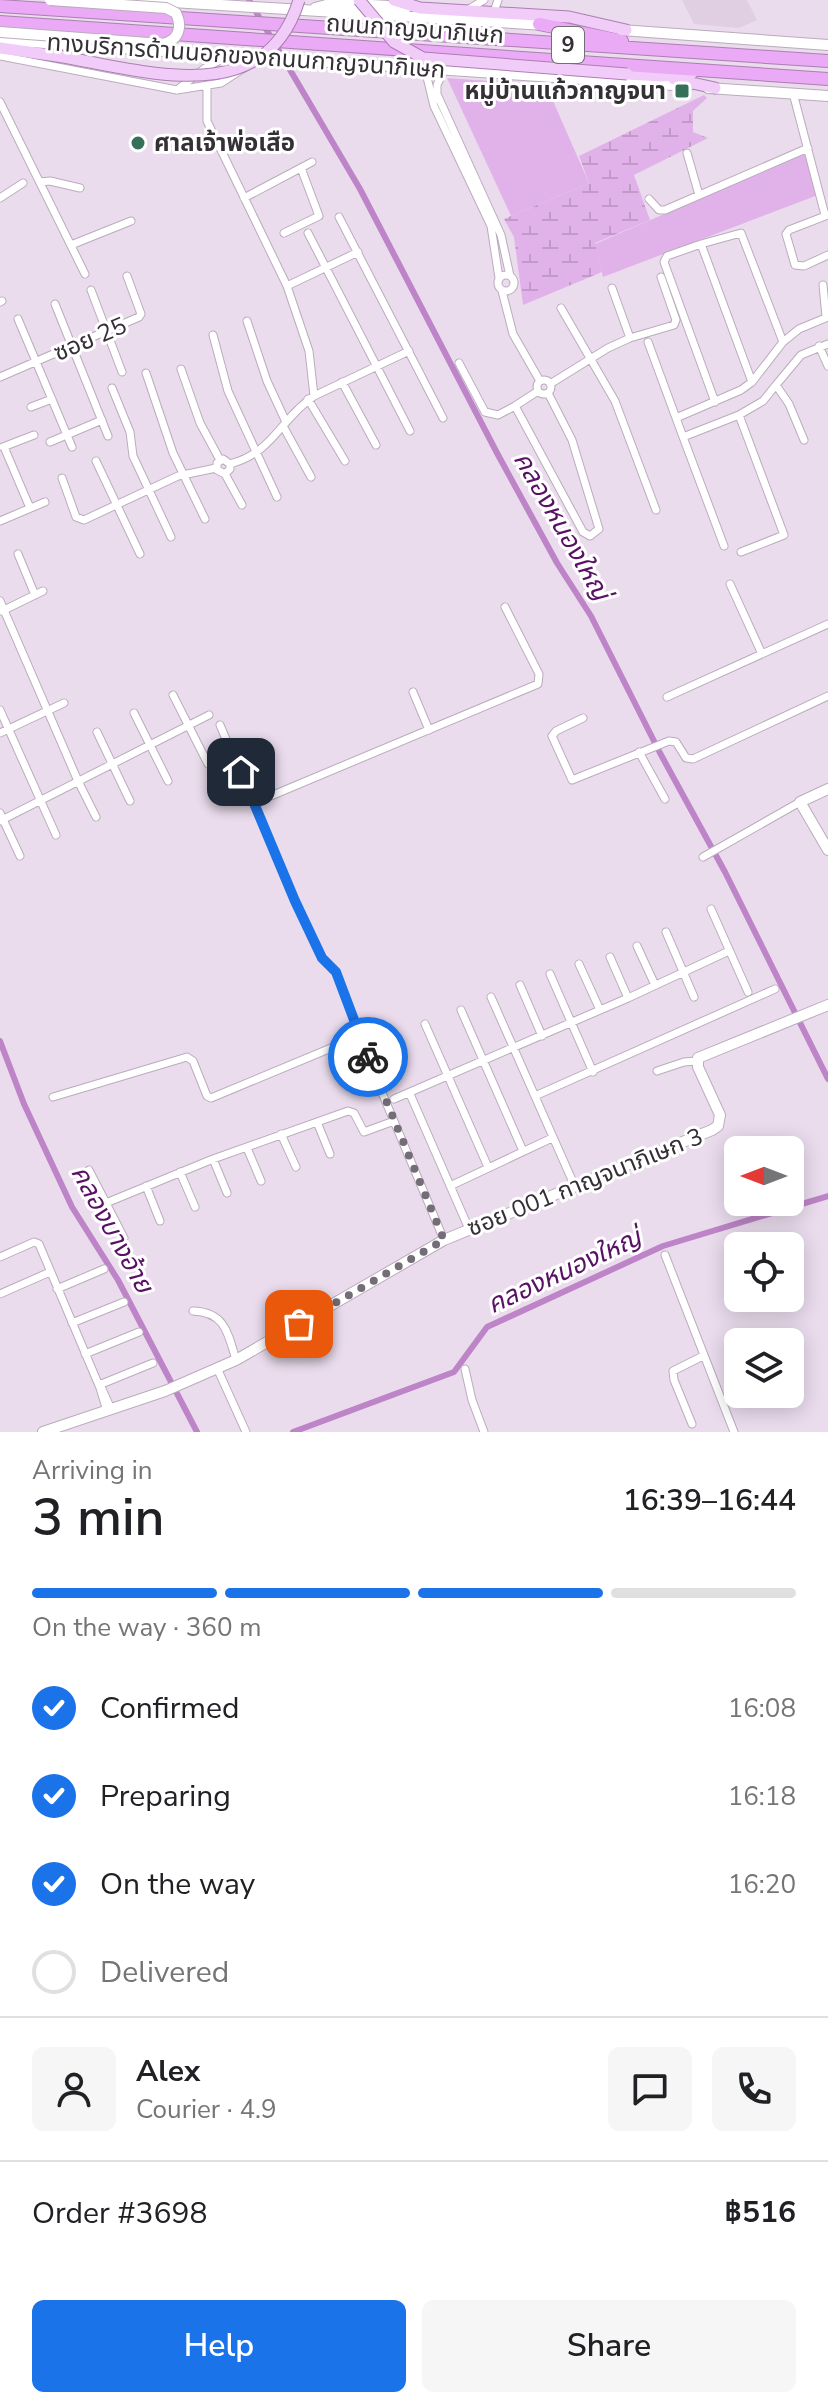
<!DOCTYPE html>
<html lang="en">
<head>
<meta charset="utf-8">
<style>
  body { margin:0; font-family:"Nunito Sans","Noto Sans Thai",sans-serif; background:#f6f6f6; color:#202124; height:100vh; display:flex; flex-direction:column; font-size:30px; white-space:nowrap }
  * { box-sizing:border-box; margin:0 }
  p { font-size:26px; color:#757577 }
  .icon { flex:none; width:44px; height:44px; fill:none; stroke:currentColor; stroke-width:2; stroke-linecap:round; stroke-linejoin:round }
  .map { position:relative; height:1432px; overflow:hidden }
  .sheet { display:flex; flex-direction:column; background:#fff; flex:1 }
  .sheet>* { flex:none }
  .needle { width:52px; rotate:270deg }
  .buttons { position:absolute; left:724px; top:1136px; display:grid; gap:16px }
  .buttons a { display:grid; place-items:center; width:80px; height:80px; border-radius:12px; background:#fff; box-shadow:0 4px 20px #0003; font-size:40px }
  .pin { position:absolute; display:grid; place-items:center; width:68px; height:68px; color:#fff; margin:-34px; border-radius:16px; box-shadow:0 4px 12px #0006 }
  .courier { position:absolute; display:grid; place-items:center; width:80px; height:80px; margin:-40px; border:6px solid #1a73e8; border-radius:50%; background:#fff; color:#222; box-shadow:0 2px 10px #0007 }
  .headline em { font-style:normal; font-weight:600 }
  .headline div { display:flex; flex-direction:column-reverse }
  .headline { display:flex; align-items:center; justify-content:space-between; height:136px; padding:0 32px }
  h1 { font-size:52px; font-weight:600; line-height:60px }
  .bar { display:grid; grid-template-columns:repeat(4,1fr); gap:12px 8px; align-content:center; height:96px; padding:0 32px }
  .bar i { height:10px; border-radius:6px; background:#e0e0e0 }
  .bar .active { background:#1a73e8 }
  .bar p { grid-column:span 4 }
  .line { display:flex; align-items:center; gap:20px; padding:0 32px; border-top:2px solid #e0e0e0 }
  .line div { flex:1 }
  .round { display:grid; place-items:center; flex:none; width:84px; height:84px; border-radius:12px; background:#f6f6f6 }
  ol { padding:0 32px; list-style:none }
  li { display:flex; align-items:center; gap:24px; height:88px }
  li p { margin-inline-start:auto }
  li .icon { padding:8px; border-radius:50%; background:#1a73e8; color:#fff; stroke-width:4 }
  li:last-child { color:#757577 }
  li i { width:44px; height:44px; border:4px solid #e0e0e0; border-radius:50% }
  .primary-button { display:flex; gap:16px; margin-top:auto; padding:16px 32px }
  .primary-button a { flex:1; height:92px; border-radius:12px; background:#1a73e8; color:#fff; font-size:32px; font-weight:600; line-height:92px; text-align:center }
  .primary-button a+a { background:#f6f6f6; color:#202124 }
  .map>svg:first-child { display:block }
</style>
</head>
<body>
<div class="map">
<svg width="828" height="1432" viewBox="0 0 828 1432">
  <defs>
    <pattern id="wetland-marsh" width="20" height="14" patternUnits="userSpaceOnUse" patternTransform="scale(2)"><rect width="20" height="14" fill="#e1b2e9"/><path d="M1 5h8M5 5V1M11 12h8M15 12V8" fill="none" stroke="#c299c8"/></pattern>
  </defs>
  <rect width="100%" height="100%" fill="#eadced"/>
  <path fill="#e0cee3" d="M 682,0 L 747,0 L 757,20 L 739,28 L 694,24 Z"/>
  <path fill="#e1b2e9" d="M 447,78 L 546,85 L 589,183 L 511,216 Z
    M 805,153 L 818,195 L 603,277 L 595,244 Z"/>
  <path fill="url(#wetland-marsh)" d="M 704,95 L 707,98 L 693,111 L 693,132 L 708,138 L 634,175 L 650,220 L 595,243 L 602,272 L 523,305 L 514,237 L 504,219 L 589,183 L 579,156 Z"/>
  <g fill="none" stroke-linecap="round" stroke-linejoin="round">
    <path stroke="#bd84c7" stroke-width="6" d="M 249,0 L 360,189 L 497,453 L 557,563 L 591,616 L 660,753 L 725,872 L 828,1079
      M 0,1041 L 24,1104 L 72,1207 L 118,1280 L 197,1432
      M 293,1432 L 454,1372 L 487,1327 L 663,1246 L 828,1196"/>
    <g stroke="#baacbc" stroke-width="9">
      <path id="street" d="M 469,9 L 484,0
        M 494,12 L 498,0
        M 0,56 L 177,90 L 221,83 L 247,66
        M 425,69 L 434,106 L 491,226 L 499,278
        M 444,70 L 437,85 L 437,94 L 501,235 L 510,276
        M 207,87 L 207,121 L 287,286 L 309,351 L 314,396 C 280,419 274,452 230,464
        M 177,90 L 205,68 L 228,56
        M 793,93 L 825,215
        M 0,102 L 85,274
        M 687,153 L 699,195
        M 40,182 L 50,181 L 80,188
        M 0,198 L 23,183
        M 244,198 L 312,162
        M 649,199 L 659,210 L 665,210 L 808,148
        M 828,215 L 789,230 L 786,234 L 795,265 L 804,266 L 828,255
        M 339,217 L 443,418
        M 284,233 L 319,216 L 301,168
        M 308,233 L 410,431
        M 701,244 L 667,256 L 664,262 L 715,402
        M 71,245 L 131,221
        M498 283a8 8 0 1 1 16 0a8 8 0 1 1-16 0Z
        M 823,285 L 826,317
        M 287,286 L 358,252
        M 612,288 L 630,338
        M 91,290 L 122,372
        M 502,291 L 513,334 L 540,381
        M 0,302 L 2,301
        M 55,304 L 108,436
        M 561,308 L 615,401 L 656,510
        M 18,319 L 72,447
        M 247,321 L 267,381 L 286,422
        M 213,335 L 228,391 L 277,497
        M 648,342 L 683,437
        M 819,346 L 828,366
        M 459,363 L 485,412 L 498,415 L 515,406
        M 181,369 L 200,423 L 220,460
        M 146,373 L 173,453 L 205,519
        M 0,377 L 139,317 L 141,314 L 127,276
        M537 387a7 7 0 1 1 14 0a7 7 0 1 1-14 0Z
        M 342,382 L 376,445
        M 752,382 L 783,342
        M 550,384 L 608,348 L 630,338 L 674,325 L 676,320 L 661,277
        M 112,388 L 130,432 L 133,456 L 171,537
        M 538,391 L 515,406 L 583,532 L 590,536 L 599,529 L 572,440 L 548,393
        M 314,396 L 409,351
        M 308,399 L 345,461
        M 31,407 L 52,399
        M 676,418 L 741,390 L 752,382 L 701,244 L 741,233 L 783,342 L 799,329 L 828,317
        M 283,426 L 311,477
        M 804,440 L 789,404 L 776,385 L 801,355 L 828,344
        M 50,442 L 102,420
        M 3,447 L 34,435
        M 4,447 L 30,508
        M 96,461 L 140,554
        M 225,474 L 230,469 L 230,464 L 223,459 L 217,463 L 217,470 L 225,474 L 242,505
        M 62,478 L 76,517 L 84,520 L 178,476 L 216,468
        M 0,521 L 45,502
        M 724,546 L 683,437 L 739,415
        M 741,552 L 784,535 L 739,415 L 763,401 L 776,385
        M 18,554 L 35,595
        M 730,584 L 762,654
        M 0,601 L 78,781 L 96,817
        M 2,611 L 43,591
        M 413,692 L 429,730
        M 173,695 L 208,764
        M 667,697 L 828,624
        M 0,710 L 56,835
        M 134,713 L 168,781
        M 583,718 L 556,731 L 552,736 L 572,780 L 669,741 L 676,742 L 686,758 L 693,759 L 828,696
        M 220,725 L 295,901 L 322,958 L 336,972 L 380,1088 L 444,1240
        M 97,732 L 130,801
        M 0,733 L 64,703
        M 639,752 L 665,799
        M 254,803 L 538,684 L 539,674 L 505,607
        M 0,813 L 20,856
        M 0,821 L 209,715
        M 703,857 L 800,802
        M 711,909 L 748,992
        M 666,932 L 694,997
        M 637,946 L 655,985
        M 610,957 L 628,998
        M 579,964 L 600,1010
        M 550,974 L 593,1072
        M 520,985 L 542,1036
        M 491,997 L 572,1180
        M 461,1010 L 523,1151
        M 425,1024 L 488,1167
        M 657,1071 L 684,1062 L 697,1061
        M 410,1094 L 469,1229
        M 535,1096 L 775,989
        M 53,1097 L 187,1057 L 193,1061 L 207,1096 L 211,1098 L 360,1036
        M 394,1099 L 628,998 L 729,951
        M 317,1122 L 330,1154
        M 281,1134 L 296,1167
        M 247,1148 L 261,1181
        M 213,1159 L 227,1193
        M 89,1170 L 106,1203
        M 180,1172 L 195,1207
        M 146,1186 L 160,1221
        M 450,1186 L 552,1138
        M 124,1238 L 106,1203 L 213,1159 L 348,1111 L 354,1113 L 364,1132 L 394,1121
        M 665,1255 L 734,1432
        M 0,1257 L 34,1242 L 39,1244 L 100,1388 L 107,1411
        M 57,1289 L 104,1269
        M 0,1294 L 50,1272
        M 193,1311 C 225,1312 228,1333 236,1360
        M 72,1323 L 124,1302
        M 85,1354 L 139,1332
        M 217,1368 L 246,1432
        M 465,1369 L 472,1400 L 484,1432
        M 99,1385 L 153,1363
        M 102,1389 L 111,1409
        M 692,1424 L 674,1380 L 673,1371 L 703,1356"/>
    </g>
    <g stroke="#baacbc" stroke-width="12">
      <path id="secondary" d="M 140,0 L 545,25
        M 315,8 L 334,3 L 407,7
        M 621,30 L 828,45
        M 0,40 L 688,86
        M 708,88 L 828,96
        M 828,789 L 800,802 L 828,850
        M 43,1432 L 165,1391 L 236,1360 L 444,1240 L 712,1130 L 718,1126 L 720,1115 L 698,1067 L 698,1058 L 828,1005"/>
    </g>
    <g stroke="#ab7fb2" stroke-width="13">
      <path id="primary" d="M 394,0 L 420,8 L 569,17 L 626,30
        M 0,48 L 57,56
        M 627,74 L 662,76 L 692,73
        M 674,79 L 715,88"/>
    </g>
    <g stroke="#ab7fb2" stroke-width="14">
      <path id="highway" d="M 0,6 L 828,61
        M 0,22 L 828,79
        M 539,24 L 622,41"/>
    </g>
    <use href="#street" stroke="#fff" stroke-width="7"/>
    <use href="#secondary" stroke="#fff" stroke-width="10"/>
    <use href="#primary" stroke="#f2ccf9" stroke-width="11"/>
    <use href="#highway" stroke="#eaaaf5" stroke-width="12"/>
    <g stroke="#baacbc" stroke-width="12" stroke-linecap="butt">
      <path id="secondary-bridge" d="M 0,32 L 162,44 C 178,41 183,28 176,13 L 166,8 L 50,0"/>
    </g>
    <g stroke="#ab7fb2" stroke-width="13" stroke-linecap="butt">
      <path id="primary-bridge" d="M 359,0 L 394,42 L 423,58 L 627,74
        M 57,56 C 143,70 265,112 299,0"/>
    </g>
    <use href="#secondary-bridge" stroke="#fff" stroke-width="10"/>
    <use href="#primary-bridge" stroke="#f2ccf9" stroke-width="11"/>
  </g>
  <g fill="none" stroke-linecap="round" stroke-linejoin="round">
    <path stroke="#746c76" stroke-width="8" stroke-dasharray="0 14.4" d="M 299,1324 L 444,1240 L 368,1057"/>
    <path stroke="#1a73e8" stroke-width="10" d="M 241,772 L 295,901 L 322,958 L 336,972 L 368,1057"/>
  </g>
  <g fill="#34705a" stroke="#fff" stroke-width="3">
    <rect x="674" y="83" width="16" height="16" rx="4"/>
    <circle cx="138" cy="143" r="8"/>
  </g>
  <g text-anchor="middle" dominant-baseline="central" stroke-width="6" stroke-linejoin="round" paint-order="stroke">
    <rect fill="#fff" stroke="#726e72" stroke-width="2" x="552" y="27" width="32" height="36" rx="6"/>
    <g font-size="22" font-weight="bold" fill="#353036">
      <text x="568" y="45">9</text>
    </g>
    <g font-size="24" fill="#353036" stroke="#fff">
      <text transform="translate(415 29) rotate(4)">ถนนกาญจนาภิเษก</text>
      <text transform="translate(246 56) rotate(4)">ทางบริการด้านนอกของถนนกาญจนาภิเษก</text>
      <text transform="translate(90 339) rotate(-23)">ซอย 25</text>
      <text transform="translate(585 1182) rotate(-22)">ซอย 001 กาญจนาภิเษก 3</text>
    </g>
    <g font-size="24" font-weight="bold" fill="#353036" stroke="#fff" text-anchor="end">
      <text x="666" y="91">หมู่บ้านแก้วกาญจนา</text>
      <text x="154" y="143" text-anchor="start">ศาลเจ้าพ่อเสือ</text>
    </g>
    <g font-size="26" font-style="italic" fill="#581164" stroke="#fff">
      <text transform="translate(562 526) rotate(60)">คลองหนองใหญ่</text>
      <text transform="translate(112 1229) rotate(61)">คลองบางอ้าย</text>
      <text transform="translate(564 1271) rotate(-25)">คลองหนองใหญ่</text>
    </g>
  </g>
</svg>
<div class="buttons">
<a><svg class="needle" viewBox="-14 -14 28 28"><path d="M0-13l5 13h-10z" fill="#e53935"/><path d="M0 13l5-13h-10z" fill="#757577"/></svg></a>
<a><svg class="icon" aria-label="locate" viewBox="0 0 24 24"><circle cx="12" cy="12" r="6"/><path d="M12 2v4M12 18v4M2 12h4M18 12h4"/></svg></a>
<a><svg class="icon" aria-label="layers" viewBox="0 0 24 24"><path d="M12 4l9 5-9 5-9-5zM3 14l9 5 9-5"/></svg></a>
</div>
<div class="pin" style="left:299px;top:1324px;background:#ea580c"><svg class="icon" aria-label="bag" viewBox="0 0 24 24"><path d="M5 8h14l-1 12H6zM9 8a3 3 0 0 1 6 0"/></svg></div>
<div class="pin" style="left:241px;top:772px;background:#1f2937"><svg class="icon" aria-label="home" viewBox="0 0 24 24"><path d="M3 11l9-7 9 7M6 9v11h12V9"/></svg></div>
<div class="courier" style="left:368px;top:1057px"><svg class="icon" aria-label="bike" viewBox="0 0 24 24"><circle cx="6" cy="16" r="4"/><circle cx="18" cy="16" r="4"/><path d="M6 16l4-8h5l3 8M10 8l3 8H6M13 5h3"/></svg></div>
</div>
<section class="sheet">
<div class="headline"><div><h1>3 min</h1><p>Arriving in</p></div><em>16:39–16:44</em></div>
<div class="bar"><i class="active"></i><i class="active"></i><i class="active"></i><i></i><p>On the way · 360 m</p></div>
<ol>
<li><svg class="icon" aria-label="check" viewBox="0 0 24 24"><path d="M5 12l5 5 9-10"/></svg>Confirmed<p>16:08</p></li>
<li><svg class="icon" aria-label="check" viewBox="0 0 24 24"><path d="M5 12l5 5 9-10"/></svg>Preparing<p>16:18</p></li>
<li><svg class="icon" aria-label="check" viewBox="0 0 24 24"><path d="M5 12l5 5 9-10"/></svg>On the way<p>16:20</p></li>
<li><i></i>Delivered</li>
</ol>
<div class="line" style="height:144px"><a class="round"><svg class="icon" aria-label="person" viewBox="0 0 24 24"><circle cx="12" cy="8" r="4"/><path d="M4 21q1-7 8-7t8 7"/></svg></a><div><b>Alex</b><p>Courier · 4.9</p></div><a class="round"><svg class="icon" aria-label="chat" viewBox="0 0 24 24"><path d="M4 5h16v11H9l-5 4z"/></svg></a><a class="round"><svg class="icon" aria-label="phone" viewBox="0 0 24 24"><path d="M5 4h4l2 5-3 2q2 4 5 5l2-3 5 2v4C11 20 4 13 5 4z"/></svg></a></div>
<div class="line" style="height:104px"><div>Order #3698</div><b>฿516</b></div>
<div class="primary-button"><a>Help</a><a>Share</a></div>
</section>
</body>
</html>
